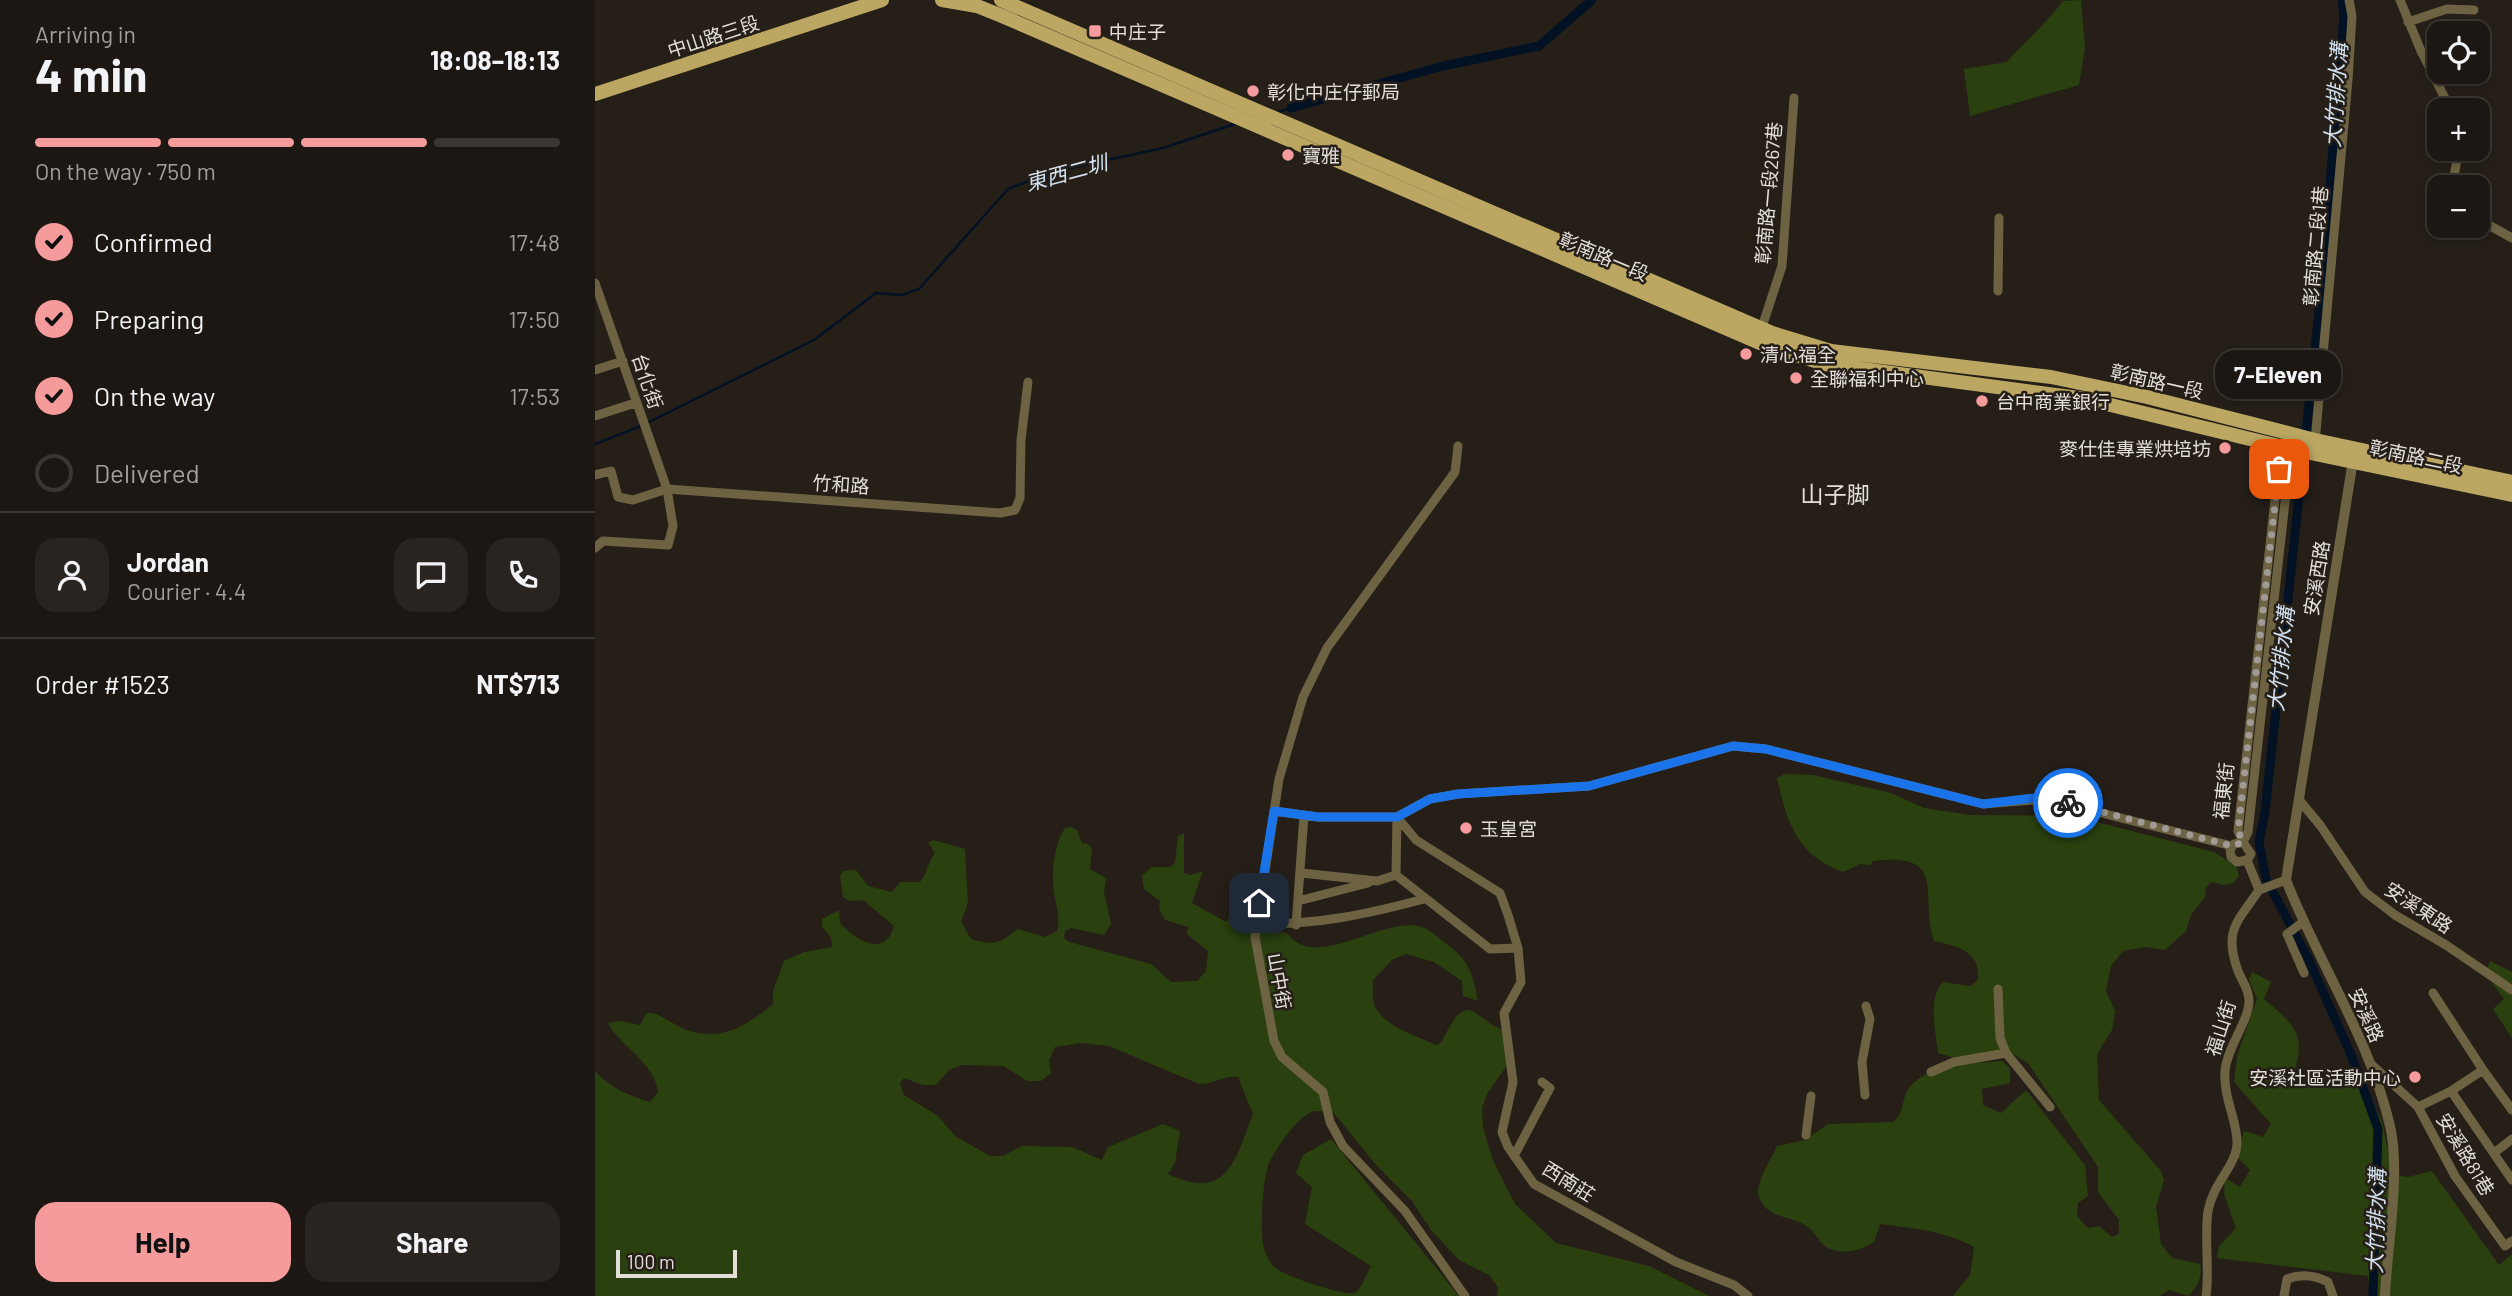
<!DOCTYPE html>
<html lang="en">
<head>
<meta charset="utf-8">
<style>
  body { margin:0; font-family:Barlow,"Noto Sans TC",sans-serif; background:#292420; color:#f1f3f6; height:100vh; display:flex; flex-direction:column; font-size:26px; white-space:nowrap }
  * { box-sizing:border-box; margin:0 }
  p { font-size:23px; color:#a09f9f }
  .icon { flex:none; width:38px; height:38px; fill:none; stroke:currentColor; stroke-width:2; stroke-linecap:round; stroke-linejoin:round }
  .map { position:relative; flex:1; overflow:hidden }
  .panel { display:flex; flex-direction:column; background:#1c1712; width:595px }
  .panel>* { flex:none }
  .buttons { position:absolute; left:1832px; top:21px; display:grid; gap:14px }
  .buttons a { display:grid; place-items:center; width:63px; height:63px; border-radius:14px; background:#1c1712; box-shadow:0 4px 10px #0003,0 0 0 2px #3a3632; font-size:35px }
  .scale { position:absolute; left:21px; bottom:18px; width:121px; box-sizing:border-box; padding-left:7px; border:4px solid #e3deda; border-top:0; font-size:19px; line-height:24px; white-space:nowrap; color:#e3deda; -webkit-text-stroke:5px #251f18; paint-order:stroke }
  .pin { position:absolute; display:grid; place-items:center; width:60px; height:60px; color:#fff; margin:-30px; border-radius:14px; box-shadow:0 4px 10px #0006 }
  .courier { position:absolute; display:grid; place-items:center; width:70px; height:70px; margin:-35px; border:5px solid #1a73e8; border-radius:50%; background:#fff; color:#222; box-shadow:0 2px 9px #0007 }
  .bubble { position:absolute; height:49px; border-radius:21px; background:#1c1712; box-shadow:0 4px 10px #0003,0 0 0 2px #3a3632; font-size:23px; font-weight:700; line-height:49px; text-align:center }
  .summary em { font-style:normal; font-weight:700 }
  .summary div { display:flex; flex-direction:column-reverse }
  .summary { display:flex; align-items:center; justify-content:space-between; height:119px; padding:0 35px }
  h1 { font-size:46px; font-weight:700; line-height:52px }
  .bar { display:grid; grid-template-columns:repeat(4,1fr); gap:10px 7px; align-content:center; height:84px; padding:0 35px }
  .bar i { height:9px; border-radius:5px; background:#3a3632 }
  .bar .selected { background:#f59b9c }
  .bar p { grid-column:span 4 }
  .line { display:flex; align-items:center; gap:18px; padding:0 35px; border-top:2px solid #3a3632 }
  .line div { flex:1 }
  .round { display:grid; place-items:center; flex:none; width:74px; height:74px; border-radius:21px; background:#292420 }
  ol { padding:0 35px; list-style:none }
  li { display:flex; align-items:center; gap:21px; height:77px }
  li p { margin-inline-start:auto }
  li .icon { padding:7px; border-radius:50%; background:#f59b9c; color:#111; stroke-width:4 }
  li:last-child { color:#a09f9f }
  li i { width:38px; height:38px; border:4px solid #3a3632; border-radius:50% }
  .action { display:flex; gap:14px; margin-top:auto; padding:14px 35px }
  .action a { flex:1; height:80px; border-radius:21px; background:#f59b9c; color:#111; font-size:28px; font-weight:700; line-height:80px; text-align:center }
  .action a+a { background:#292420; color:#f1f3f6 }
  main { display:flex; flex:1; min-height:0 }
  .map>svg:first-child { display:block }
</style>
</head>
<body>
<main>
<section class="panel">
<div class="summary"><div><h1>4 min</h1><p>Arriving in</p></div><em>18:08–18:13</em></div>
<div class="bar"><i class="selected"></i><i class="selected"></i><i class="selected"></i><i></i><p>On the way · 750 m</p></div>
<ol>
<li><svg class="icon" aria-label="check" viewBox="0 0 24 24"><path d="M5 12l5 5 9-10"/></svg>Confirmed<p>17:48</p></li>
<li><svg class="icon" aria-label="check" viewBox="0 0 24 24"><path d="M5 12l5 5 9-10"/></svg>Preparing<p>17:50</p></li>
<li><svg class="icon" aria-label="check" viewBox="0 0 24 24"><path d="M5 12l5 5 9-10"/></svg>On the way<p>17:53</p></li>
<li><i></i>Delivered</li>
</ol>
<div class="line" style="height:126px"><a class="round"><svg class="icon" aria-label="person" viewBox="0 0 24 24"><circle cx="12" cy="8" r="4"/><path d="M4 21q1-7 8-7t8 7"/></svg></a><div><b>Jordan</b><p>Courier · 4.4</p></div><a class="round"><svg class="icon" aria-label="chat" viewBox="0 0 24 24"><path d="M4 5h16v11H9l-5 4z"/></svg></a><a class="round"><svg class="icon" aria-label="phone" viewBox="0 0 24 24"><path d="M5 4h4l2 5-3 2q2 4 5 5l2-3 5 2v4C11 20 4 13 5 4z"/></svg></a></div>
<div class="line" style="height:91px"><div>Order #1523</div><b>NT$713</b></div>
<div class="action"><a>Help</a><a>Share</a></div>
</section>
<div class="map">
<svg width="1917" height="1296" viewBox="0 0 1917 1296">
  <rect width="100%" height="100%" fill="#251f18"/>
  <path fill="#2b400f" fill-rule="evenodd" d="M 1486,0 L 1490,47 L 1484,85 L 1375,116 L 1369,69 L 1412,62 C 1430,41 1451,24 1468,1 Z
    M 1190,774 L 1218,775 L 1296,793 L 1329,808 L 1375,815 L 1478,816 L 1619,852 L 1641,866 L 1644,875 L 1639,883 L 1629,885 L 1616,882 L 1610,889 L 1611,896 L 1596,915 L 1591,931 L 1570,950 L 1551,947 L 1528,951 L 1516,966 L 1511,991 L 1520,1011 L 1517,1030 L 1502,1054 L 1504,1100 L 1566,1171 L 1569,1180 L 1561,1207 L 1566,1244 L 1577,1258 L 1605,1264 C 1608,1278 1602,1285 1594,1296 L 1574,1290 L 1564,1296 L 1358,1296 L 1375,1275 L 1379,1247 C 1351,1231 1316,1228 1285,1224 L 1279,1242 C 1267,1249 1257,1253 1243,1251 C 1223,1247 1226,1238 1214,1228 C 1199,1215 1172,1220 1164,1197 C 1159,1184 1177,1158 1182,1146 L 1210,1140 L 1233,1124 L 1298,1122 C 1310,1113 1306,1099 1314,1088 C 1335,1062 1377,1064 1407,1061 L 1415,1068 L 1415,1083 L 1387,1089 L 1388,1105 L 1406,1113 L 1431,1090 L 1490,1165 L 1493,1196 L 1483,1203 L 1482,1216 L 1493,1228 L 1504,1226 L 1517,1237 L 1524,1234 L 1524,1220 L 1503,1192 L 1503,1167 L 1433,1063 L 1411,1050 L 1360,1058 L 1343,1053 C 1341,1032 1332,998 1348,982 L 1375,986 L 1383,980 C 1386,951 1362,946 1339,941 C 1324,894 1354,852 1278,861 L 1275,865 L 1265,864 L 1248,872 C 1201,855 1192,822 1182,778 Z
    M 476,827 L 482,830 L 487,843 L 493,844 L 497,849 L 495,869 L 511,878 L 509,892 L 516,924 L 509,935 L 476,928 L 470,931 L 469,938 L 474,942 L 556,964 L 576,982 L 602,981 L 611,971 L 613,951 L 592,934 L 593,927 L 570,920 L 564,908 L 565,901 L 549,889 L 547,876 L 556,867 L 576,867 L 580,862 L 583,836 L 589,833 L 589,873 L 595,875 L 608,871 L 597,903 L 631,922 L 635,916 L 653,915 L 660,927 L 692,933 C 719,972 783,919 823,926 C 834,928 841,936 850,943 C 875,961 877,972 883,1001 L 868,996 L 867,981 L 839,962 L 811,954 L 797,960 L 778,980 C 778,987 777,997 779,1004 C 787,1026 822,1036 841,1045 L 846,1043 C 876,982 876,1022 914,1032 L 912,1065 L 892,1094 L 887,1108 L 888,1127 L 897,1158 L 920,1204 L 961,1243 L 1054,1266 L 1114,1296 L 902,1296 L 903,1287 L 894,1275 L 864,1260 L 836,1230 L 817,1201 L 782,1166 L 738,1112 L 719,1111 C 703,1116 682,1147 674,1163 C 668,1176 664,1235 669,1248 C 670,1253 675,1264 679,1267 C 689,1276 749,1296 760,1293 C 767,1288 772,1273 776,1266 L 710,1224 L 717,1187 L 701,1173 L 708,1155 L 736,1139 L 864,1296 L 0,1296 L 0,1071 C 17,1089 32,1095 55,1102 L 63,1092 C 59,1061 27,1049 13,1023 L 26,1021 L 45,1025 L 52,1013 L 58,1013 C 72,1018 84,1029 98,1032 C 130,1040 155,1023 178,1004 L 178,991 L 189,961 L 209,952 L 237,947 L 236,938 L 227,927 L 227,919 L 244,910 L 245,923 C 261,941 290,958 299,926 L 268,900 L 254,901 L 248,897 L 245,876 L 248,871 L 261,870 L 273,886 L 297,892 L 305,882 L 325,882 C 332,874 333,862 340,853 L 333,842 L 339,840 L 370,849 L 373,903 L 366,922 L 376,939 C 400,946 403,944 423,929 L 450,937 L 462,931 C 466,919 461,905 459,893 C 456,872 459,845 470,828 ZM 486,1043 L 514,1046 L 604,1084 C 619,1085 627,1075 643,1077 L 658,1114 C 640,1161 632,1202 573,1174 L 580,1163 L 585,1131 L 568,1124 L 513,1147 L 507,1160 L 477,1147 L 427,1146 L 408,1156 L 395,1156 L 360,1136 L 343,1116 L 309,1095 L 305,1083 L 309,1078 L 328,1085 L 341,1085 L 354,1070 L 367,1065 L 409,1066 L 432,1081 L 446,1081 L 456,1073 L 454,1060 L 460,1047 Z
    M 1895,961 L 1917,972 L 1917,1038 L 1898,1009 L 1909,999 L 1890,973 Z
    M 1657,972 L 1676,982 L 1669,999 C 1695,1022 1712,1031 1700,1069 L 1711,1087 L 1747,1084 L 1764,1076 L 1787,1121 L 1798,1175 L 1813,1177 L 1837,1171 L 1904,1265 L 1917,1254 L 1917,1296 L 1775,1296 L 1773,1276 L 1622,1258 L 1624,1246 L 1641,1228 L 1629,1194 L 1630,1178 L 1645,1187 L 1655,1170 L 1642,1157 L 1649,1131 L 1668,1137 L 1676,1124 L 1639,1082 L 1642,1056 L 1662,999 L 1654,980 Z"/>
  <g fill="none" stroke-linecap="round" stroke-linejoin="round">
    <path stroke="#021224" stroke-width="2.5" d="M 680,113 L 696,108
      M 52,423 L 219,340 L 281,293 L 307,295 L 324,289 L 413,189 L 457,172 L 568,148 L 640,124
      M 0,444 L 46,426"/>
    <path stroke="#021224" stroke-width="9" d="M 1747,0 L 1749,15 L 1726,293 L 1670,812 L 1664,842 L 1671,879 L 1713,958 L 1757,1057 L 1783,1129 L 1778,1296
      M 696,108 L 848,66 L 944,46 L 997,0"/>
    <path stroke="#6d6343" stroke-width="9" d="M 1805,0 L 1826,51 L 1856,110
      M 1813,22 L 1852,9 L 1879,10
      M 1857,187 L 1864,149
      M 1883,219 L 1917,238
      M 0,283 L 72,489 L 38,500 L 23,497 L 16,471 L 0,475
      M 1403,291 L 1404,218
      M 1166,330 L 1187,266 L 1199,98
      M 0,370 L 28,361
      M 0,416 L 40,403
      M 1720,442 L 1753,80 L 1757,16 L 1754,0
      M 863,446 L 860,472 L 732,648 L 708,697 L 684,779 L 660,937 L 679,1041 L 687,1057 L 728,1092 L 735,1122 L 748,1146 L 810,1211 L 870,1296
      M 0,548 L 8,541 L 73,545 L 78,526 L 72,489 L 405,513 L 420,510 L 425,498 L 426,440 L 433,382
      M 1705,801 L 1725,825 L 1770,892 L 1800,915 L 1851,945 L 1917,990
      M 679,811 L 723,817 L 802,817 L 835,799 L 863,794 L 994,786 L 1138,746 L 1171,749 L 1388,804 L 1451,799 L 1637,846
      M 802,817 L 821,840 L 905,893 L 913,915 L 923,948 L 926,982 L 909,1013 L 918,1082 L 907,1132 L 913,1147 L 939,1184 L 1081,1262 L 1139,1285 L 1153,1296
      M 1648,842 L 1643,831 L 1686,446
      M 1648,842 L 1653,832 L 1696,449
      M 1652,860 L 1642,862 L 1636,857 L 1635,850 L 1639,844 L 1648,842 L 1656,854 L 1652,860 L 1664,890
      M 706,873 L 782,881 L 801,875
      M 801,875 L 895,949 L 923,948
      M 801,875 L 802,817
      M 1664,890 L 1691,880
      M 703,901 L 773,883
      M 1708,922 L 1692,934 L 1709,973
      M 661,923 C 718,926 773,914 829,899
      M 701,925 L 709,815
      M 1403,989 L 1405,1038 L 1411,1053
      M 1838,993 L 1888,1070 L 1856,1091
      M 1776,1064 L 1823,1107 L 1860,1176 L 1910,1246 L 1917,1241
      M 1888,1070 L 1917,1110
      M 1336,1072 L 1359,1062 L 1411,1053 L 1455,1107
      M 1270,1095 L 1267,1062 L 1275,1019 L 1271,1006
      M 1823,1107 L 1856,1091 L 1917,1180
      M 1211,1135 L 1216,1096
      M 1899,1153 L 1917,1139
      M 919,1156 L 955,1088 L 947,1082
      M 1611,1296 C 1615,1268 1609,1238 1613,1211 C 1618,1183 1641,1166 1642,1144 C 1643,1122 1628,1098 1630,1071 C 1632,1047 1654,1021 1654,1001 C 1654,989 1647,981 1643,971 C 1628,929 1643,922 1664,890
      M 1689,1296 L 1692,1279 C 1705,1274 1720,1275 1733,1282 L 1738,1296"/>
    <path stroke="#6d6343" stroke-width="10" d="M 1759,454 L 1691,880 C 1723,962 1775,1039 1795,1126 C 1806,1173 1792,1246 1790,1296"/>
    <path stroke="#bba762" stroke-width="14" d="M 347,0 L 382,6 L 407,16 L 1172,346 L 1230,364 L 1491,399 L 1696,449 L 1917,495
      M 406,0 L 1177,333 L 1236,351 L 1456,377 L 1552,397 L 1720,440 L 1917,482
      M 0,94 L 287,0"/>
  </g>
  <g fill="none" stroke-linecap="round" stroke-linejoin="round">
    <path stroke="#a09b96" stroke-width="7" stroke-dasharray="0 12.6" d="M 1473,803 L 1637,846 L 1648,842 L 1643,831 L 1684,469"/>
    <path stroke="#1a73e8" stroke-width="9" d="M 664,903 L 679,811 L 723,817 L 802,817 L 835,799 L 863,794 L 994,786 L 1138,746 L 1171,749 L 1388,804 L 1439,798 L 1473,803"/>
  </g>
  <g fill="#f59b9c" stroke="#251f18" stroke-width="2.5">
    <rect x="493" y="24" width="14" height="14" rx="3.5"/>
    <circle cx="658" cy="91" r="7"/>
    <circle cx="693" cy="155" r="7"/>
    <circle cx="1151" cy="354" r="7"/>
    <circle cx="1201" cy="378" r="7"/>
    <circle cx="1387" cy="401" r="7"/>
    <circle cx="1630" cy="448" r="7"/>
    <circle cx="871" cy="828" r="7"/>
    <circle cx="1820" cy="1077" r="7"/>
  </g>
  <g text-anchor="middle" dominant-baseline="central" stroke-width="5" stroke-linejoin="round" paint-order="stroke">
    <g font-size="19" fill="#e3deda" stroke="#251f18" text-anchor="start">
      <text x="514" y="31">中庄子</text>
      <text x="672" y="91">彰化中庄仔郵局</text>
      <text x="707" y="155">寶雅</text>
      <text x="1165" y="354">清心福全</text>
      <text x="1215" y="378">全聯福利中心</text>
      <text x="1401" y="401">台中商業銀行</text>
      <text x="1616" y="448" text-anchor="end">麥仕佳專業烘培坊</text>
      <text x="885" y="828">玉皇宮</text>
      <text x="1806" y="1077" text-anchor="end">安溪社區活動中心</text>
    </g>
    <g font-size="19" fill="#e3deda" stroke="#251f18">
      <text transform="translate(118 36) rotate(-18)">中山路三段</text>
      <text transform="translate(1173 193) rotate(-85)">彰南路一段267巷</text>
      <text transform="translate(1720 246) rotate(-85)">彰南路二段1巷</text>
      <text transform="translate(1009 256) rotate(23)">彰南路一段</text>
      <text transform="translate(53 381) rotate(71)">台化街</text>
      <text transform="translate(1562 381) rotate(13)">彰南路一段</text>
      <text transform="translate(1821 456) rotate(12)">彰南路二段</text>
      <text transform="translate(246 484) rotate(4)">竹和路</text>
      <text transform="translate(1721 578) rotate(-81)">安溪西路</text>
      <text transform="translate(1628 791) rotate(-84)">福東街</text>
      <text transform="translate(1824 907) rotate(33)">安溪東路</text>
      <text transform="translate(685 981) rotate(80)">山中街</text>
      <text transform="translate(1772 1015) rotate(66)">安溪路</text>
      <text transform="translate(1625 1028) rotate(-72)">福山街</text>
      <text transform="translate(1871 1154) rotate(59)">安溪路81巷</text>
      <text transform="translate(974 1181) rotate(32)">西南莊</text>
    </g>
    <g font-size="21" font-style="italic" fill="#d2e1f1" stroke="#251f18">
      <text transform="translate(1740 95) rotate(-86)">大竹排水溝</text>
      <text transform="translate(471 172) rotate(-15)">東西二圳</text>
      <text transform="translate(1685 659) rotate(-84)">大竹排水溝</text>
      <text transform="translate(1780 1221) rotate(-88)">大竹排水溝</text>
    </g>
    <g font-size="23" fill="#e3deda" stroke="#251f18">
      <text x="1240" y="494">山子脚</text>
    </g>
  </g>
</svg>
<div class="buttons">
<a><svg class="icon" aria-label="locate" viewBox="0 0 24 24"><circle cx="12" cy="12" r="6"/><path d="M12 2v4M12 18v4M2 12h4M18 12h4"/></svg></a>
<a>+</a>
<a>−</a>
</div>
<div class="scale">100 m</div>
<div class="pin" style="left:1684px;top:469px;background:#ea580c"><svg class="icon" aria-label="bag" viewBox="0 0 24 24"><path d="M5 8h14l-1 12H6zM9 8a3 3 0 0 1 6 0"/></svg></div>
<div class="pin" style="left:664px;top:903px;background:#1f2937"><svg class="icon" aria-label="home" viewBox="0 0 24 24"><path d="M3 11l9-7 9 7M6 9v11h12V9"/></svg></div>
<div class="courier" style="left:1473px;top:803px"><svg class="icon" aria-label="bike" viewBox="0 0 24 24"><circle cx="6" cy="16" r="4"/><circle cx="18" cy="16" r="4"/><path d="M6 16l4-8h5l3 8M10 8l3 8H6M13 5h3"/></svg></div>
<div class="bubble" style="left:1620px;top:350px;width:126px">7-Eleven</div>
</div>
</main>
</body>
</html>
